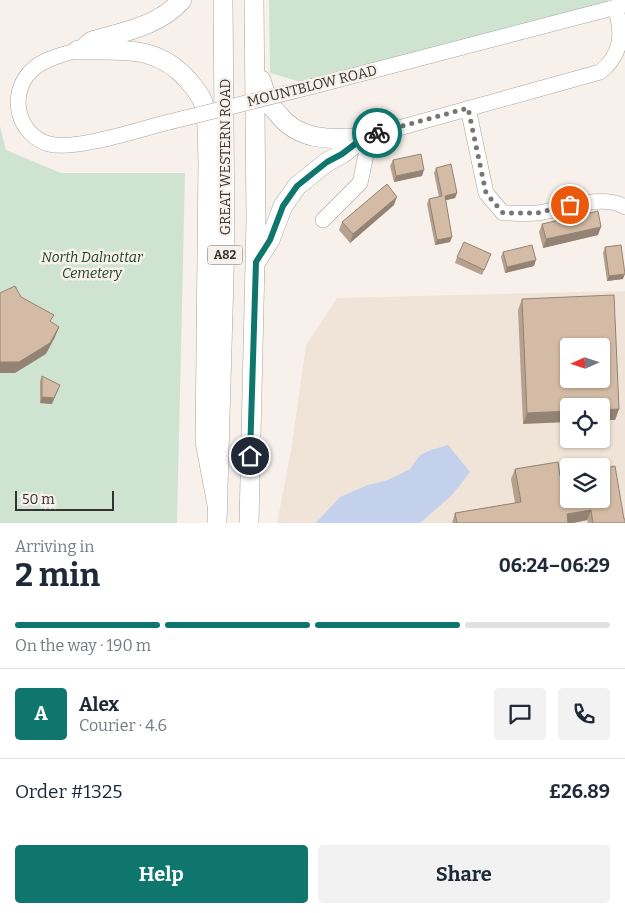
<!DOCTYPE html>
<html lang="en">
<head>
<meta charset="utf-8">
<style>
  body { margin:0; font-family:Bitter,serif; background:#f2f2f3; color:#1f2937; height:100vh; display:flex; flex-direction:column; font-size:19px; white-space:nowrap }
  * { box-sizing:border-box; margin:0 }
  p { font-size:16px; color:#747a83 }
  .icon { flex:none; width:28px; height:28px; fill:none; stroke:currentColor; stroke-width:2; stroke-linecap:round; stroke-linejoin:round }
  .map { position:relative; height:523px; overflow:hidden }
  .drawer { display:flex; flex-direction:column; background:#fff; flex:1 }
  .drawer>* { flex:none }
  .needle { width:32px; rotate:267deg }
  .tools { position:absolute; left:560px; top:338px; display:grid; gap:10px }
  .tools a { display:grid; place-items:center; width:50px; height:50px; border-radius:5px; background:#fff; box-shadow:0 1px 4px #0004; font-size:25px }
  .scale { position:absolute; left:15px; bottom:12px; width:99px; box-sizing:border-box; padding-left:5px; border:2px solid #353230; border-top:0; font-size:14px; line-height:18px; white-space:nowrap; color:#353230; -webkit-text-stroke:4px #f8f1eb; paint-order:stroke }
  .pin { position:absolute; display:grid; place-items:center; width:42px; height:42px; color:#fff; margin:-21px; border:2px solid #fff; border-radius:50%; box-shadow:0 1px 5px #0007 }
  .courier { position:absolute; display:grid; place-items:center; width:50px; height:50px; margin:-25px; border:4px solid #0f766e; border-radius:50%; background:#fff; color:#222; box-shadow:0 1px 6px #0007 }
  .head em { font-style:normal; font-weight:700 }
  .head div { display:flex; flex-direction:column-reverse }
  .head { display:flex; align-items:center; justify-content:space-between; height:85px; padding:0 15px }
  h1 { font-size:32px; font-weight:700; line-height:38px }
  .bar { display:grid; grid-template-columns:repeat(4,1fr); gap:8px 5px; align-content:center; height:60px; padding:0 15px }
  .bar i { height:6px; border-radius:4px; background:#e0e1e3 }
  .bar .on { background:#0f766e }
  .bar p { grid-column:span 4 }
  .line { display:flex; align-items:center; gap:12px; padding:0 15px; border-top:1px solid #e0e1e3 }
  .line div { flex:1 }
  .round { display:grid; place-items:center; flex:none; width:52px; height:52px; border-radius:5px; background:#f2f2f3 }
  .button { display:flex; gap:10px; margin-top:auto; padding:10px 15px }
  .button a { flex:1; height:58px; border-radius:5px; background:#0f766e; color:#fff; font-size:20px; font-weight:700; line-height:58px; text-align:center }
  .button a+a { background:#f2f2f3; color:#1f2937 }
  .map>svg:first-child { display:block }
</style>
</head>
<body>
<div class="map">
<svg width="625" height="523" viewBox="0 0 625 523">
  <rect width="100%" height="100%" fill="#f8f1eb"/>
  <path fill="#f0e4d8" fill-rule="evenodd" d="M 625,291 L 625,523 L 277,523 L 291,451 L 306,345 L 337,298 ZM 569,346 L 601,346 L 601,379 L 569,379 ZM 569,406 L 601,406 L 601,439 L 569,439 ZM 569,466 L 601,466 L 601,499 L 569,499 Z"/>
  <path fill="#cee4d1" d="M 269,0 L 625,0 L 314,86 L 270,73 Z
    M 0,126 L 6,150 L 61,173 L 185,173 L 177,523 L 0,523 Z"/>
  <path fill="#c3d1ec" d="M 448,445 L 470,472 L 451,496 L 420,523 L 316,523 L 340,497 L 368,485 L 388,480 L 410,469 L 420,455 L 431,450 Z"/>
  <g fill="none" stroke-linecap="round" stroke-linejoin="round">
    <g stroke="#a9a39d" stroke-width="16">
      <path id="minor" d="M 78,50 C 62,55 42,59 30,72 C 8,96 18,135 49,144 C 75,151 140,129 169,122
        M 314,86 L 624,5
        M 468,108 L 486,193 L 503,213 C 514,213 527,214 538,213 C 562,209 603,193 625,207
        M 323,220 L 360,183 L 367,150 L 363,138 L 600,72 C 623,54 623,32 615,7"/>
    </g>
    <g stroke="#a9a39d" stroke-width="20">
      <path id="major" d="M 86,46 L 92,41 C 123,32 159,26 182,0
        M 78,50 C 122,51 156,44 188,80 C 193,86 200,94 203,102 C 209,121 207,144 208,163 L 205,442 L 218,510
        M 261,80 C 263,87 266,95 269,102 C 271,107 275,110 278,114 C 300,142 331,139 363,138
        M 256,262 L 270,240 L 283,206 L 297,186 L 327,162 L 342,154 L 363,138
        M 217,523 L 225,242 L 223,0
        M 249,523 L 256,219 L 254,0"/>
    </g>
    <use href="#minor" stroke="#fff" stroke-width="15"/>
    <use href="#major" stroke="#fff" stroke-width="19"/>
    <g stroke="#a9a39d" stroke-width="16" stroke-linecap="butt">
      <path id="minor-bridge" d="M 169,122 L 314,86"/>
    </g>
    <use href="#minor-bridge" stroke="#fff" stroke-width="15"/>
  </g>
  <path fill="#b5a18e" d="M 393,160 L 422,176 L 394,182 L 390,166 Z
    M 436,168 L 457,193 L 455,198 L 446,200 L 450,242 L 435,245 L 427,204 L 429,199 L 439,197 L 434,173 Z
    M 394,205 L 350,243 L 339,230 L 342,222 Z
    M 542,224 L 598,235 L 543,248 L 539,232 Z
    M 605,247 L 623,279 L 607,281 L 603,253 Z
    M 503,252 L 534,266 L 505,273 L 501,257 Z
    M 491,254 L 482,275 L 455,263 L 457,257 Z
    M 522,299 L 619,409 L 615,420 L 601,420 L 601,406 L 523,424 L 518,310 Z
    M 42,376 L 52,404 L 40,403 L 40,381 Z
    M 515,469 L 560,476 L 624,519 L 625,523 L 588,523 L 587,520 L 573,523 L 452,523 L 455,513 L 515,503 L 511,479 Z"/>
  <path fill="#948374" d="M 424,170 L 422,176 L 394,182 L 396,176 Z
    M 457,193 L 455,198 L 443,201 L 445,196 Z
    M 397,197 L 394,205 L 350,243 L 353,234 Z
    M 601,227 L 598,235 L 543,248 L 546,239 Z
    M 452,237 L 450,242 L 435,245 L 437,240 Z
    M 536,260 L 534,266 L 505,273 L 507,267 Z
    M 625,274 L 623,279 L 607,281 L 609,276 Z
    M 59,327 L 55,337 L 46,354 L 15,373 L 0,373 L 0,362 Z
    M 60,385 L 52,404 L 40,403 L 42,397 Z
    M 619,409 L 615,420 L 601,420 L 601,410 Z
    M 569,411 L 569,422 L 523,424 L 527,413 Z
    M 591,510 L 587,520 L 573,523 L 564,523 L 567,514 Z"/>
  <path fill="#d3bba5" stroke="#948374" fill-rule="evenodd" d="M 421,154 L 424,170 L 396,176 L 393,160 Z
    M 451,164 L 457,193 L 445,196 L 452,237 L 437,240 L 429,199 L 442,196 L 436,168 Z
    M 387,184 L 397,197 L 353,234 L 342,222 Z
    M 598,211 L 601,227 L 546,239 L 542,224 Z
    M 464,242 L 491,254 L 484,270 L 457,257 Z
    M 532,245 L 536,260 L 507,267 L 503,252 Z
    M 621,245 L 625,274 L 609,276 L 605,247 Z
    M 15,286 L 21,297 L 54,315 L 50,321 L 59,327 L 50,343 L 19,362 L 0,362 L 0,293 Z
    M 614,295 L 619,409 L 601,410 L 601,406 L 569,406 L 569,411 L 527,413 L 522,299 ZM 569,346 L 601,346 L 601,379 L 569,379 Z
    M 42,376 L 60,385 L 54,398 L 42,397 Z
    M 558,462 L 560,476 L 569,474 L 569,499 L 601,499 L 601,469 L 615,466 L 624,519 L 625,519 L 625,523 L 593,523 L 591,510 L 567,514 L 568,523 L 457,523 L 455,513 L 521,502 L 515,469 Z"/>
  <g fill="none" stroke-linecap="round" stroke-linejoin="round">
    <path stroke="#797571" stroke-width="5" stroke-dasharray="0 9" d="M 377,133 L 468,108 L 486,193 L 503,213 L 537,213 L 570,205"/>
    <path stroke="#0f766e" stroke-width="6" d="M 250,456 L 256,262 L 270,240 L 283,206 L 297,186 L 327,162 L 342,154 L 363,138 L 377,133"/>
  </g>
  <g text-anchor="middle" dominant-baseline="central" stroke-width="5" stroke-linejoin="round" paint-order="stroke">
    <rect fill="#f8f1eb" stroke="#706b68" stroke-width="1" x="207.5" y="245.5" width="35" height="19" rx="4"/>
    <g font-size="12" font-weight="bold" fill="#353230">
      <text x="225" y="255">A82</text>
    </g>
    <g font-size="14" fill="#353230" stroke="#f8f1eb">
      <text transform="translate(312 86) rotate(-14)">MOUNTBLOW ROAD</text>
      <text transform="translate(225 157) rotate(-90)">GREAT WESTERN ROAD</text>
    </g>
    <g font-size="14" font-style="italic" fill="#1b4323" stroke="#f8f1eb">
      <text x="92" y="257">North Dalnottar<tspan x="92" dy="16">Cemetery</tspan></text>
    </g>
  </g>
</svg>
<div class="tools">
<a><svg class="needle" viewBox="-14 -14 28 28"><path d="M0-13l5 13h-10z" fill="#e53935"/><path d="M0 13l5-13h-10z" fill="#747a83"/></svg></a>
<a><svg class="icon" aria-label="locate" viewBox="0 0 24 24"><circle cx="12" cy="12" r="6"/><path d="M12 2v4M12 18v4M2 12h4M18 12h4"/></svg></a>
<a><svg class="icon" aria-label="layers" viewBox="0 0 24 24"><path d="M12 4l9 5-9 5-9-5zM3 14l9 5 9-5"/></svg></a>
</div>
<div class="scale">50 m</div>
<div class="pin" style="left:570px;top:205px;background:#ea580c"><svg class="icon" aria-label="bag" viewBox="0 0 24 24"><path d="M5 8h14l-1 12H6zM9 8a3 3 0 0 1 6 0"/></svg></div>
<div class="pin" style="left:250px;top:456px;background:#1f2937"><svg class="icon" aria-label="home" viewBox="0 0 24 24"><path d="M3 11l9-7 9 7M6 9v11h12V9"/></svg></div>
<div class="courier" style="left:377px;top:133px"><svg class="icon" aria-label="bike" viewBox="0 0 24 24"><circle cx="6" cy="16" r="4"/><circle cx="18" cy="16" r="4"/><path d="M6 16l4-8h5l3 8M10 8l3 8H6M13 5h3"/></svg></div>
</div>
<section class="drawer">
<div class="head"><div><h1>2 min</h1><p>Arriving in</p></div><em>06:24–06:29</em></div>
<div class="bar"><i class="on"></i><i class="on"></i><i class="on"></i><i></i><p>On the way · 190 m</p></div>
<div class="line" style="height:90px"><b class="round" style="background:#0f766e;color:#fff">A</b><div><b>Alex</b><p>Courier · 4.6</p></div><a class="round"><svg class="icon" aria-label="chat" viewBox="0 0 24 24"><path d="M4 5h16v11H9l-5 4z"/></svg></a><a class="round"><svg class="icon" aria-label="phone" viewBox="0 0 24 24"><path d="M5 4h4l2 5-3 2q2 4 5 5l2-3 5 2v4C11 20 4 13 5 4z"/></svg></a></div>
<div class="line" style="height:65px"><div>Order #1325</div><b>£26.89</b></div>
<div class="button"><a>Help</a><a>Share</a></div>
</section>
</body>
</html>
